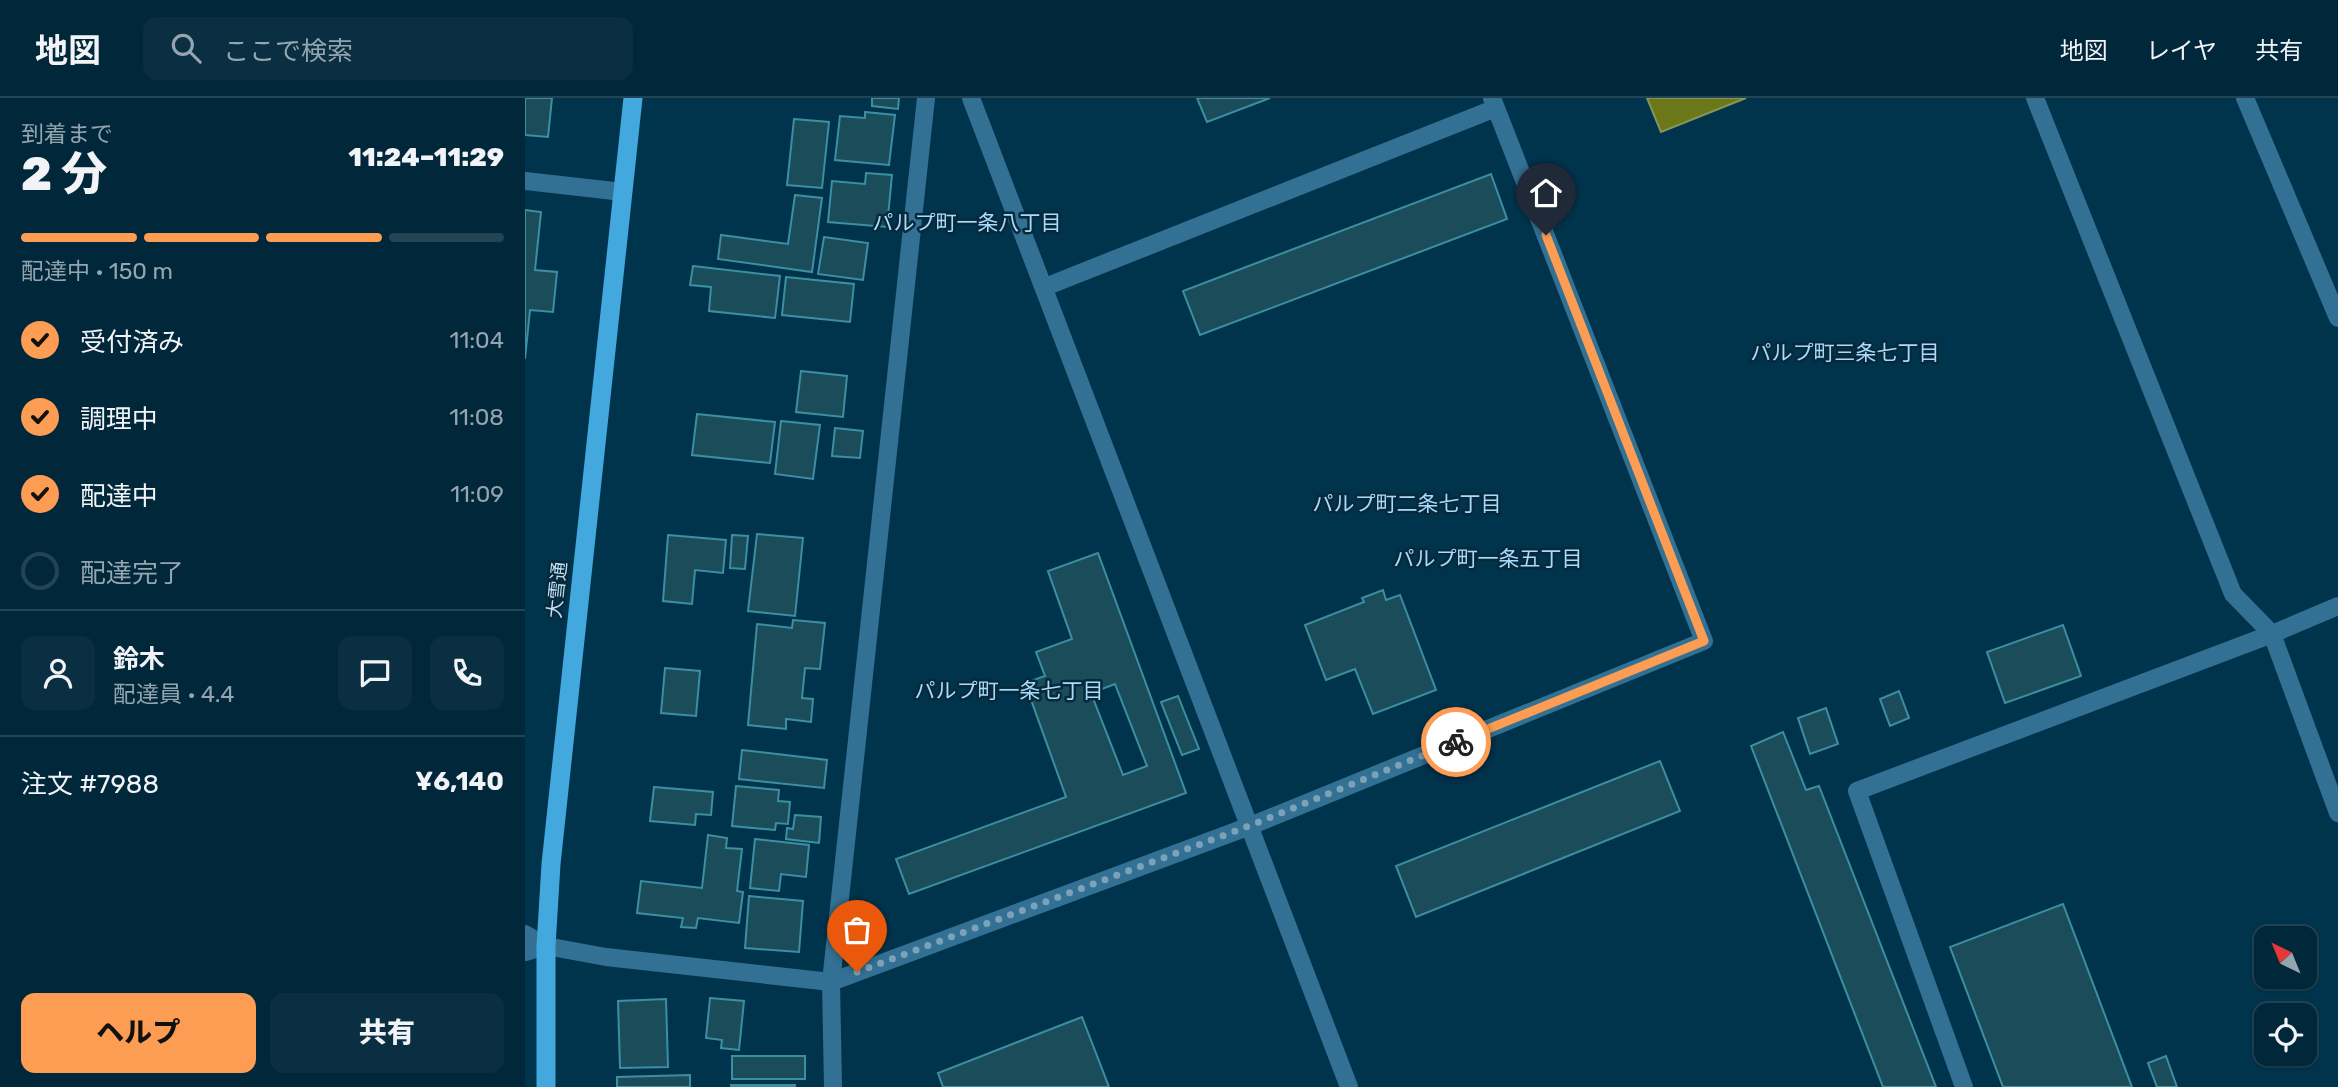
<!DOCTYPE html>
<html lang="ja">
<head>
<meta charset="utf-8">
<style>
  body { margin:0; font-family:Rubik,"Noto Sans JP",sans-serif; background:#0a2f42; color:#f1f3f6; height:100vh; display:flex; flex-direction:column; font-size:26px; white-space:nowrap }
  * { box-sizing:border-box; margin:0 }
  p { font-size:23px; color:#95a5af }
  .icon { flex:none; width:38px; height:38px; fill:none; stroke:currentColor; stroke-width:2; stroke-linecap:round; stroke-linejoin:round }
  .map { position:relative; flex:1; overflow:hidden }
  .sheet { display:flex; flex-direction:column; background:#00273a; width:525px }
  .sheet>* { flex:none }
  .needle { width:46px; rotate:317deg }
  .buttons { position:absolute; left:1729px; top:828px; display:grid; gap:14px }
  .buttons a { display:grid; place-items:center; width:63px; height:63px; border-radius:14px; background:#00273a; box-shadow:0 2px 5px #0004,0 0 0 2px #224454; font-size:35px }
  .pin { position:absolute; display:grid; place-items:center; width:60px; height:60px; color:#fff; margin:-72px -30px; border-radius:50% 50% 50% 0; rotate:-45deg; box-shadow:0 0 7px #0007 }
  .pin .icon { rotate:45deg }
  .courier { position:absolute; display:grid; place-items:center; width:70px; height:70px; margin:-35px; border:5px solid #fc9d53; border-radius:50%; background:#fff; color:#222; box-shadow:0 2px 9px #0007 }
  .headline em { font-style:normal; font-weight:800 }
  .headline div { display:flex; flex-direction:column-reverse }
  .headline { display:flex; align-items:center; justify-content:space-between; height:119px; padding:0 21px }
  h1 { font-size:46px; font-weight:800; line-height:52px }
  .bar { display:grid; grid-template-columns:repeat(4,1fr); gap:10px 7px; align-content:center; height:84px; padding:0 21px }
  .bar i { height:9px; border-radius:5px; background:#224454 }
  .bar .selected { background:#fc9d53 }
  .bar p { grid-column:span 4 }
  .line { display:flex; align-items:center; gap:18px; padding:0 21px; border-top:2px solid #224454 }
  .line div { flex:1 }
  .round { display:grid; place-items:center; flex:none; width:74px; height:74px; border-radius:14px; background:#0a2f42 }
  ol { padding:0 21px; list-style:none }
  li { display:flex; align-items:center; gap:21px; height:77px }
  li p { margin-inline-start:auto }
  li .icon { padding:7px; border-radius:50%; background:#fc9d53; color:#111; stroke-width:4 }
  li:last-child { color:#95a5af }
  li i { width:38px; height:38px; border:4px solid #224454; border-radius:50% }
  .cta { display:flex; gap:14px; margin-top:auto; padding:14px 21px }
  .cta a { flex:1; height:80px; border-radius:14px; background:#fc9d53; color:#111; font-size:28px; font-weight:800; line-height:80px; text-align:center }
  .cta a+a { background:#0a2f42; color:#f1f3f6 }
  header { display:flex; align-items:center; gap:42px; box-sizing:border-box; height:98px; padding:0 35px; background:#00273a; border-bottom:2px solid #224454 }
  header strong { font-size:33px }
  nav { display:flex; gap:38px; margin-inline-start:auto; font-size:24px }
  .search { width:490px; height:63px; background:#0a2f42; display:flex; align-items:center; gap:18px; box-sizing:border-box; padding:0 24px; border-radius:14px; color:#95a5af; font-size:26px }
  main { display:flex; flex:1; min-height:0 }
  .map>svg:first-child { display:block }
</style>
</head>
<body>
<header>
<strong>地図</strong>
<div class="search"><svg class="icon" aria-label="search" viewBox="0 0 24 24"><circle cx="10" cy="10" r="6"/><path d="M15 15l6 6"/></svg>ここで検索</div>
<nav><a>地図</a><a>レイヤ</a><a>共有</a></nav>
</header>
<main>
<section class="sheet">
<div class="headline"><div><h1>2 分</h1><p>到着まで</p></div><em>11:24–11:29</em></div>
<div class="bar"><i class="selected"></i><i class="selected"></i><i class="selected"></i><i></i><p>配達中 · 150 m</p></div>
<ol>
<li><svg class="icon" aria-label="check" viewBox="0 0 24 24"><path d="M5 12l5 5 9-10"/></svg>受付済み<p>11:04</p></li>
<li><svg class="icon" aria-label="check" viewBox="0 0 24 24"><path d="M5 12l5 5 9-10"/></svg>調理中<p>11:08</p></li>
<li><svg class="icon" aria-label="check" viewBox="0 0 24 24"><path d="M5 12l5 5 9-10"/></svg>配達中<p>11:09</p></li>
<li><i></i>配達完了</li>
</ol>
<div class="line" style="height:126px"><a class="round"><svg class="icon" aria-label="person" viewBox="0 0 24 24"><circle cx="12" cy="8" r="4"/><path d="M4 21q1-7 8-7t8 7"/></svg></a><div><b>鈴木</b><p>配達員 · 4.4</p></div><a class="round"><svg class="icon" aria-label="chat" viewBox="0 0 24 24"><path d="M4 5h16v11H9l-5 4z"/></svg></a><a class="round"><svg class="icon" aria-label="phone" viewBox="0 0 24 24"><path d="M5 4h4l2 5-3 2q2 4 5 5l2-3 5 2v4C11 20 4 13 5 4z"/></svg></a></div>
<div class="line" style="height:91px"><div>注文 #7988</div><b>¥6,140</b></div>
<div class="cta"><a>ヘルプ</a><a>共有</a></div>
</section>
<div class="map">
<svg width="1813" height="989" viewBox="0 0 1813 989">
  <rect width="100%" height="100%" fill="#00344d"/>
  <path fill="#6c7719" stroke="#85965a" stroke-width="2" d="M 1122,0 L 1221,0 L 1136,34 Z"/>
  <path fill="#1a4d59" stroke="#3c8fa3" stroke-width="2" fill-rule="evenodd" d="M 0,0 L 27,0 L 23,39 L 0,37 Z
    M 347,0 L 374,0 L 373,11 L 347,8 Z
    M 672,0 L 745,0 L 682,24 Z
    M 340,14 L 370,17 L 364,67 L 310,62 L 315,18 L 340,20 Z
    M 269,21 L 304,24 L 297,90 L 262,87 Z
    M 341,75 L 367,77 L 362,129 L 303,124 L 307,83 L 340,86 Z
    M 966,76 L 982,121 L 675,237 L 658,193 Z
    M 270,97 L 297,100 L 287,174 L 193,161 L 196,137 L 263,146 Z
    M 0,112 L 16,114 L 10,172 L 32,174 L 28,214 L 5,212 L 0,261 Z
    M 299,139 L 343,145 L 338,182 L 293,176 Z
    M 168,168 L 255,178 L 250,220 L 184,213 L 186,189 L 165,187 Z
    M 261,179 L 329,186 L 325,224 L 257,217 Z
    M 276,273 L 322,278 L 318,319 L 271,314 Z
    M 172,316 L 250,324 L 245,365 L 167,357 Z
    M 256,323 L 295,327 L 288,381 L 250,376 Z
    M 310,330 L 338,333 L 335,360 L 307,358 Z
    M 232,436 L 278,440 L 270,518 L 223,513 Z
    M 143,437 L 201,442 L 198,475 L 170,472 L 167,506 L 138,503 Z
    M 207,437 L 223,438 L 220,471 L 205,470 Z
    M 573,455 L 661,695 L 384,796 L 371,761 L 541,699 L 500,585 L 520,578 L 511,554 L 547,541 L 523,473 ZM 590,586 L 622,668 L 598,677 L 566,595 Z
    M 858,492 L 861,502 L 875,497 L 911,592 L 848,616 L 830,571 L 801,582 L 780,527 L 839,504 L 837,500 Z
    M 268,522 L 300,525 L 295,571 L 280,570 L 277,600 L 288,601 L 286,624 L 261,621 L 261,631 L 223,627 L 232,526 L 267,530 Z
    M 1538,527 L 1556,578 L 1480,605 L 1462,554 Z
    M 140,570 L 175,573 L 171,618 L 136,615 Z
    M 1374,593 L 1384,620 L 1365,628 L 1355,601 Z
    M 653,598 L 674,651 L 657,657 L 636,604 Z
    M 1301,610 L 1313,646 L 1285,656 L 1273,620 Z
    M 1258,634 L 1281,692 L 1294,688 L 1411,989 L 1358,989 L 1226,648 Z
    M 217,652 L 302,662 L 299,690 L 214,681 Z
    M 1135,663 L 1155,713 L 891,819 L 871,768 Z
    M 211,688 L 254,692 L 253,703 L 265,704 L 263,726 L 251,725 L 250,732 L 207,728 Z
    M 129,689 L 188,694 L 186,717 L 171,716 L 170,727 L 125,723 Z
    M 270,717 L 296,719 L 294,745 L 261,741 L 262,730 L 268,731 Z
    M 183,737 L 202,740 L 201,750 L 217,751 L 212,793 L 218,794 L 214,825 L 173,820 L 171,830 L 156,829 L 158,820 L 112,815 L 116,783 L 177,790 Z
    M 230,741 L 284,747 L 281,779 L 256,776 L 254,793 L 225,790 Z
    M 224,798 L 278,803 L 274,854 L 220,850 Z
    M 1538,806 L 1607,989 L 1478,989 L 1425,849 Z
    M 185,900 L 219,903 L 214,952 L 196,950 L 197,942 L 181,940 Z
    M 141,901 L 143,969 L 95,970 L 93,903 Z
    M 557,919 L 584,989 L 418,989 L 413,975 Z
    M 207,958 L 280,958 L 280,981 L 207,981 Z
    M 1641,958 L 1652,989 L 1632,989 L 1623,965 Z
    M 165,977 L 165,989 L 92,989 L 92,979 Z
    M 206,987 L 270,987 L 270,989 L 206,989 Z"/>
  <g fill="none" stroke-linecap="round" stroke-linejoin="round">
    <path stroke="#337194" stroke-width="18" d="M 1510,0 L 1708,496 L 1747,536 L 1813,715
      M 1720,0 L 1813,220
      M 1439,989 L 1332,693 L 1747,536 L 1813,508"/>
    <path stroke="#337194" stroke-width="18" d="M 446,0 L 824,989
      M 0,83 L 98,94
      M 520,189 L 971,10
      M 21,848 L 81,859 L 306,884 L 725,728 L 1179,543 L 967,0
      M 308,989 L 306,884 L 401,0"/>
    <path stroke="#337194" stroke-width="18" d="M 0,836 L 21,848
      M 0,854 L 21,848"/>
    <path stroke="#42a8de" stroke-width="19" d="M 21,989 L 21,848 L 26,766 L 108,0"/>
  </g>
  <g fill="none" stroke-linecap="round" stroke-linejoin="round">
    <path stroke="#7da2b8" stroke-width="7" stroke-dasharray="0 12.6" d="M 332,874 L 724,728 L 931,644"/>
    <path stroke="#fc9d53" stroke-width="9" d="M 931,644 L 1179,543 L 1021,137"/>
  </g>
  <g text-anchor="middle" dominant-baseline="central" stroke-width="5" stroke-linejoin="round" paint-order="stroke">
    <g font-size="19" fill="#c0def2" stroke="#07293b">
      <text transform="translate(32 492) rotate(-84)">大雪通</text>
    </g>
    <g font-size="21" fill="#a8daf9" stroke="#07293b">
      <text x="442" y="124">パルプ町一条八丁目</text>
      <text x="1320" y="254">パルプ町三条七丁目</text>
      <text x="882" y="405">パルプ町二条七丁目</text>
      <text x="963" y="460">パルプ町一条五丁目</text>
      <text x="484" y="592">パルプ町一条七丁目</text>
    </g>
  </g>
</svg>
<div class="buttons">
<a><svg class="needle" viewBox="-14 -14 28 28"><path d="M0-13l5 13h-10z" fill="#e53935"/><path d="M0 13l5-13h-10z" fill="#95a5af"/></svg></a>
<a><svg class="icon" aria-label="locate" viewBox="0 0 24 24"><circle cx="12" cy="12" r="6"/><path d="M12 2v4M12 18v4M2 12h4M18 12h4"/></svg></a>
</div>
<div class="pin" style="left:332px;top:874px;background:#ea580c"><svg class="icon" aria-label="bag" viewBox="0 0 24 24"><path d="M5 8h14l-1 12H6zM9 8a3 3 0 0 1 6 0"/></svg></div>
<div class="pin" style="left:1021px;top:137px;background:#1f2937"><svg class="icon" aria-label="home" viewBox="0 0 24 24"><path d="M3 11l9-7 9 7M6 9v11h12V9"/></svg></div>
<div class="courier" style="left:931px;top:644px"><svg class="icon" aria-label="bike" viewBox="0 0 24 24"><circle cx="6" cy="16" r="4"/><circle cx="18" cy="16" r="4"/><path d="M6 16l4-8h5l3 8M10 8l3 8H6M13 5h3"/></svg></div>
</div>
</main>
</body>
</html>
